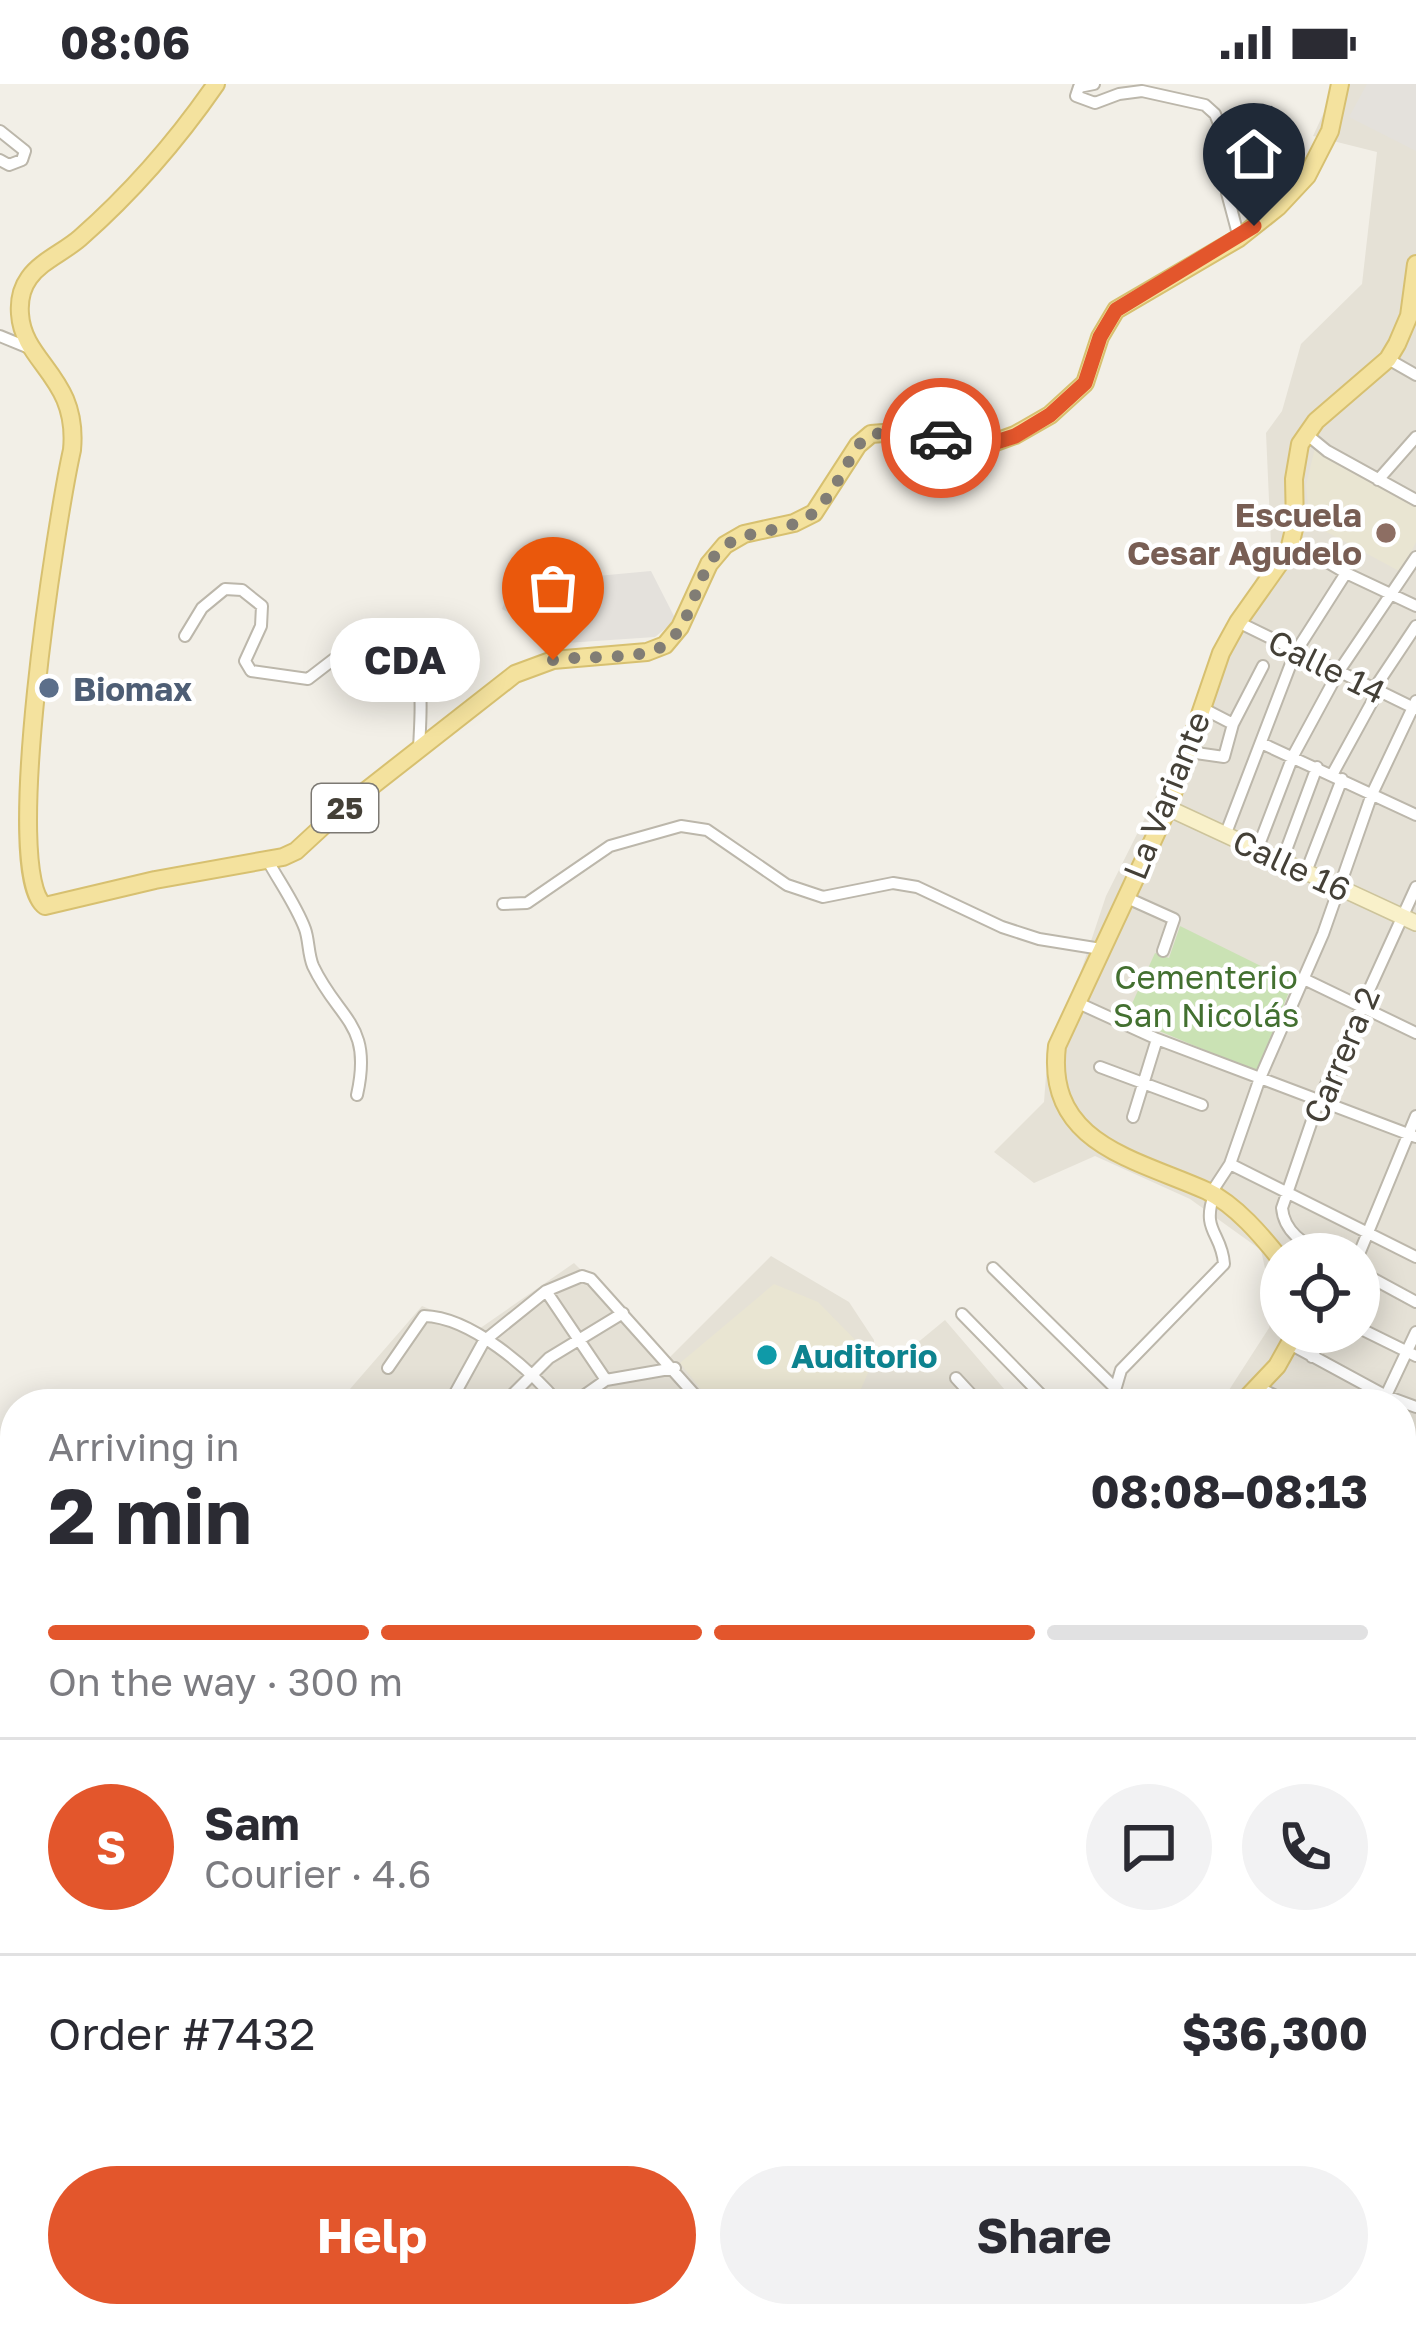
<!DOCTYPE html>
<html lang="en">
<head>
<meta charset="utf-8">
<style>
  body { margin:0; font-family:"Golos Text",sans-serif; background:#f2f2f3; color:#2b2b33; height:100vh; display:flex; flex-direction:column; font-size:45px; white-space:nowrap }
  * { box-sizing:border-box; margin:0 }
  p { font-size:39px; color:#7c7c81 }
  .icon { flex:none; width:66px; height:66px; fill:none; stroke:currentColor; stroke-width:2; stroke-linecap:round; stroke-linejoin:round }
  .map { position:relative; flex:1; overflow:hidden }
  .panel { position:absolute; left:0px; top:1305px; width:1416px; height:939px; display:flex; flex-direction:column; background:#fff; border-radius:48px 48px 0 0; box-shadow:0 6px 30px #0003 }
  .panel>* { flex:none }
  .tools { position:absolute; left:1260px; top:1149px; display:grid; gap:24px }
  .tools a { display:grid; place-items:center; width:120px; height:120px; border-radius:50%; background:#fff; box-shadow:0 6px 30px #0003; font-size:60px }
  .pin { position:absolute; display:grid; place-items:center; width:102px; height:102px; color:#fff; margin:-123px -51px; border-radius:50% 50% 50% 0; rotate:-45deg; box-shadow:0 0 12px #0007 }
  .pin .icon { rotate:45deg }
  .courier { position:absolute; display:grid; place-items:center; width:120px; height:120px; margin:-60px; border:9px solid #e3562c; border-radius:50%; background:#fff; color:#222; box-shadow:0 3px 15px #0007 }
  .bubble { position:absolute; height:84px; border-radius:42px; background:#fff; box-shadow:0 6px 30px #0003; font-size:39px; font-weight:700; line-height:84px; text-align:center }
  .head em { font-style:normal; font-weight:700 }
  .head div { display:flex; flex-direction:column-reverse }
  .head { display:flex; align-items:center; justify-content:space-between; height:204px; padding:0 48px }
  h1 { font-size:78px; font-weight:700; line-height:90px }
  .bar { display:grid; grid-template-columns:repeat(4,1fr); gap:18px 12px; align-content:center; height:144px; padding:0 48px }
  .bar i { height:15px; border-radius:9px; background:#e1e1e2 }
  .bar .current { background:#e3562c }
  .bar p { grid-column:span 4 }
  .line { display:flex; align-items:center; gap:30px; padding:0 48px; border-top:3px solid #e1e1e2 }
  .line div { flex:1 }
  .round { display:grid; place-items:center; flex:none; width:126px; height:126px; border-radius:63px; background:#f2f2f3 }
  .primary-button { display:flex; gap:24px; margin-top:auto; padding:24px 48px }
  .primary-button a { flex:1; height:138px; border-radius:72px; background:#e3562c; color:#fff; font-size:48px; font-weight:700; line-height:138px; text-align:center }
  .primary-button a+a { background:#f2f2f3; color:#2b2b33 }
  .status { display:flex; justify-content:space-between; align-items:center; height:84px; padding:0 60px; background:#fff; direction:ltr }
  .status svg { height:33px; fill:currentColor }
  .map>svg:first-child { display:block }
</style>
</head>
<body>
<div class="status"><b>08:06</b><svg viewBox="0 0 49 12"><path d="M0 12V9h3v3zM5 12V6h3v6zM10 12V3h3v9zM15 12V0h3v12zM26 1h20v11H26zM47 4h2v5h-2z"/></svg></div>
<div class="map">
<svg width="1416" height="2242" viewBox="0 0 1416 2242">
  <rect width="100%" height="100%" fill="#f2efe7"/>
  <path fill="#e5e1d6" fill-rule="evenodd" d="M 1337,0 L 1416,0 L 1416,1951 L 1401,2002 L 1401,1320 L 1220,1320 L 1269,1244 L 1274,1226 L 1261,1166 L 1190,1115 L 1095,1072 L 1034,1099 L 994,1068 L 1044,1018 L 1046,992 L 1106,812 L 1205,614 L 1271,460 L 1266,349 L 1282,327 L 1301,260 L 1362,200 L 1377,68 L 1313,52 ZM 1281,1170 L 1359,1170 L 1359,1248 L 1281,1248 Z
    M 771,1172 L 849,1218 L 874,1256 L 874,1275 L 882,1288 L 945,1236 L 1017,1320 L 337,1320 L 422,1222 L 479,1245 L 574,1179 L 669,1274 Z
    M 515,2229 L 1064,2229 L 1064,2242 L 509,2242 Z"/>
  <path fill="#e4e1dc" d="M 1367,0 L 1416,0 L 1416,67 L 1349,33 Z
    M 521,474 L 597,492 L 651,487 L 676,536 L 655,553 L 566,559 L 502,525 Z"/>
  <path fill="#e9e5d2" d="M 1315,364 L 1416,422 L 1416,458 L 1401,488 L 1310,439 L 1306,401 Z
    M 774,1200 L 818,1218 L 874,1275 L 861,1305 L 843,1320 L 713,1320 L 680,1279 Z"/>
  <path fill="#cae2b4" d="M 1180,842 L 1293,898 L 1257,988 L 1126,933 L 1155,869 L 1169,874 Z"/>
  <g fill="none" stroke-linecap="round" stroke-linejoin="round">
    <g stroke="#bcb7ab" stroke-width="14">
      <path id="street" d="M 1094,0 L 1079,3 L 1076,12 L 1095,19 L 1119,10 L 1142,7 L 1205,21 L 1215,30 L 1225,55 L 1227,109 L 1239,154
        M 0,47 L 25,67 L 22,76 L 9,81 L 0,76
        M 0,252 L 34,266
        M 1388,275 L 1416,291
        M 1305,349 L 1327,367 L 1416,416
        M 1378,396 L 1416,353
        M 1291,457 L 1346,489 L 1416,522
        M 1238,538 L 1416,625
        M 185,552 L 202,524 L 225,505 L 242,506 L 262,522 L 261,542 L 245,577 L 251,587 L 308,595 L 360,555 C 431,545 421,617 419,665
        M 1374,605 L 1416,542
        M 1233,640 L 1263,582
        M 1261,659 L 1416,731
        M 1189,668 L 1224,673 L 1233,640 L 1202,624
        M 1332,691 L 1378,607
        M 1226,749 L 1295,569 L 1346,489
        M 1257,766 L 1293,672 L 1339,587 L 1416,473
        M 268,777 C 280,799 296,821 305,845 C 309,856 308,870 313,882 C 339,937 373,939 357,1011
        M 1282,777 L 1317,683
        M 1306,788 L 1342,695
        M 1125,813 L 1174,835 L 1163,867
        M 503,820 L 527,819 L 610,762 L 681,742 L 707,746 L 787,801 L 823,813 L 893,799 L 917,803 L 1002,843 L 1039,855 L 1101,865
        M 1306,896 L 1416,949
        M 1076,918 L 1157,955 L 1416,1053
        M 1100,983 L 1202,1021
        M 1133,1033 L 1157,955
        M 1230,1080 L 1416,1173
        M 1211,1109 L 1230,1080 L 1260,994 L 1323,850 L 1372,710 L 1416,617
        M 1324,1170 C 1304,1160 1284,1148 1282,1124 L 1319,1016 L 1416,803
        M 1359,1170 L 1416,1032
        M 993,1184 L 1114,1303
        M 1359,1187 L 1416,1218
        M 546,1207 L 606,1296
        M 962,1230 L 1050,1320
        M 1359,1244 L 1416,1272
        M 1292,1261 L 1386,1312 L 1416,1323
        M 1312,1273 L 1324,1248
        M 388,1284 L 424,1232 C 471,1233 530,1285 559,1320
        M 956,1294 L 980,1320
        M 1259,1304 L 1293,1320
        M 621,1314 L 626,1320
        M 458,1320 L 452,1315 L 484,1257 L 546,1207 L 582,1192 L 591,1195 L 703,1320
        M 503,1320 L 549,1274 L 623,1229
        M 572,1320 L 606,1296 L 675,1284
        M 1111,1320 L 1121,1286 L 1224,1180 C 1222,1149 1201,1147 1214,1111
        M 1382,1320 L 1416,1248
        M 1401,1371 L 1416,1378
        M 1401,1410 L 1416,1416
        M 1401,1671 L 1416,1679
        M 1401,1752 L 1416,1723
        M 1401,1797 L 1416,1802
        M 1416,1934 L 1416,1944
        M 0,1974 L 15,1969
        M 1401,2196 L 1416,2208
        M 647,2231 L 680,2242
        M 539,2242 L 544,2229
        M 574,2242 L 575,2229
        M 612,2242 L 613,2229
        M 712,2242 L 716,2229
        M 770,2242 L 773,2229
        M 814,2242 L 816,2229"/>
    </g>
    <g stroke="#cdc49b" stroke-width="18">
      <path id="secondary" d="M 1168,724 L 1416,839
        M 1401,1498 L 1416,1466"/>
    </g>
    <g stroke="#d7c070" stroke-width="20">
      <path id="primary" d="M 216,0 C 178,55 130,110 80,154 C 64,168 41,177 29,194 C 21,205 19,217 20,230 C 23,279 79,293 72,366 C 57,433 0,792 45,822 L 155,796 L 283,773 L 296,767 L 335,731 L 515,590 L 553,576 L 647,568 L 665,561 L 680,543 L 709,480 L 725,461 L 744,450 L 794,439 L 814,429 L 858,361 L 871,350 L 908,347 L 990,360 L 1015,351 L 1050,331 L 1085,299 L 1100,253 L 1116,226 L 1239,154 L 1278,123 L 1307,92 L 1330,47 L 1340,0
        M 1281,1176 C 1262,1152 1236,1121 1207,1107 C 1136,1075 1045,1060 1057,962 L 1168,724 L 1221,569 L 1238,538 L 1289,466 L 1295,441 L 1294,395 L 1300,360 L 1316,337 L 1388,275 L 1397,260 L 1409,232 L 1416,180
        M 1241,1320 L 1277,1282 L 1296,1248
        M 641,2242 L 648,2229"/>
    </g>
    <use href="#street" stroke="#fff" stroke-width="10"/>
    <use href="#secondary" stroke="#f9f1ca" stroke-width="15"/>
    <use href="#primary" stroke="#f4e29e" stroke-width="16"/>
  </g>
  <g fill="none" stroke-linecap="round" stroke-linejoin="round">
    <path stroke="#817d75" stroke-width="12" stroke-dasharray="0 21.6" d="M 553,576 C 582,571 640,577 663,562 C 691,544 694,500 713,474 C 740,439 782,454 812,430 C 835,411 846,376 865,353 L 890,346 L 941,354"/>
    <path stroke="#e3562c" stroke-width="15" d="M 941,354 L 990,360 L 1015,352 L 1050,331 L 1085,299 L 1100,253 L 1116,226 L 1254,142"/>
  </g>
  <circle fill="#8d6e63" stroke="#fff" stroke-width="4.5" cx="1386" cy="449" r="12"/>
  <circle fill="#5c6f8a" stroke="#fff" stroke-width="4.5" cx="49" cy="604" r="12"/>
  <circle fill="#0f9aa8" stroke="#fff" stroke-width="4.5" cx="767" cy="1271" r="12"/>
  <g text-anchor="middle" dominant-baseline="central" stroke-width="9" stroke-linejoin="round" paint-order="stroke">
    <rect fill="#fff" stroke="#7c7973" stroke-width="3" x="312" y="700" width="66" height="48" rx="9"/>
    <g font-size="30" font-weight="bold" fill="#444037">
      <text x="345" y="724">25</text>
    </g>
    <g font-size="33" font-weight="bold" fill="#785e54" stroke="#fff" text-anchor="end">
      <text x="1362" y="430">Escuela<tspan x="1362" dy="38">Cesar Agudelo</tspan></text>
    </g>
    <g font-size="33" fill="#444037" stroke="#fff">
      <text transform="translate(1327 582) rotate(26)">Calle 14</text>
      <text transform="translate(1166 711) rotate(-68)">La Variante</text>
      <text transform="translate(1292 781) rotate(25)">Calle 16</text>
      <text transform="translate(1341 971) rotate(-67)">Carrera 2</text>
    </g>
    <g font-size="33" font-weight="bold" fill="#4e5e75" stroke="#fff" text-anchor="start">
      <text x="73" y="604">Biomax</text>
    </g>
    <g font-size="33" fill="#437030" stroke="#fff">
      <text x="1206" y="892">Cementerio<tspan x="1206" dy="38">San Nicolás</tspan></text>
    </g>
    <g font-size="33" font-weight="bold" fill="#0d838f" stroke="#fff" text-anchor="start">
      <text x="791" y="1271">Auditorio</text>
    </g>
  </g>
</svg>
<div class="tools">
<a><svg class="icon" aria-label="locate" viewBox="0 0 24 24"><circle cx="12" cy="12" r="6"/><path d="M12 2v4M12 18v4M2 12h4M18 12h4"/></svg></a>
</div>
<div class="pin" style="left:553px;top:576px;background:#ea580c"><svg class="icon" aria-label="bag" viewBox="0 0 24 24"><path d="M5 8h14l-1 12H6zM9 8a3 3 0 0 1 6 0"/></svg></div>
<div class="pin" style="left:1254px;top:142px;background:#1f2937"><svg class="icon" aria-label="home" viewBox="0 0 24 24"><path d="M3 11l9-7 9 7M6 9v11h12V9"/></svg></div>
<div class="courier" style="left:941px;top:354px"><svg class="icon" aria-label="car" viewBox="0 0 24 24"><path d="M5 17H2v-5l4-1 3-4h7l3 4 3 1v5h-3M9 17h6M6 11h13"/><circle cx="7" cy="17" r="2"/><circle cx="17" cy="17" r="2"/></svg></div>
<div class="bubble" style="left:330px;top:534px;width:150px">CDA</div>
<section class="panel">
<div class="head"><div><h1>2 min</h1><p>Arriving in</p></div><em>08:08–08:13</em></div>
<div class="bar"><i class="current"></i><i class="current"></i><i class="current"></i><i></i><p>On the way · 300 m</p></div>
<div class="line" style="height:216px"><b class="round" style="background:#e3562c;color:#fff">S</b><div><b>Sam</b><p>Courier · 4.6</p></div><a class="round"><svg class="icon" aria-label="chat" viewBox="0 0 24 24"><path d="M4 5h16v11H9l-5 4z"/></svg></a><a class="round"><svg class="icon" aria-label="phone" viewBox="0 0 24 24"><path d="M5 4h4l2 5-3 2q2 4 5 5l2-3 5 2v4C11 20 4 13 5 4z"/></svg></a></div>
<div class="line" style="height:156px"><div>Order #7432</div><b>$36,300</b></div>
<div class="primary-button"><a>Help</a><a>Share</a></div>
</section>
</div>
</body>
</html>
